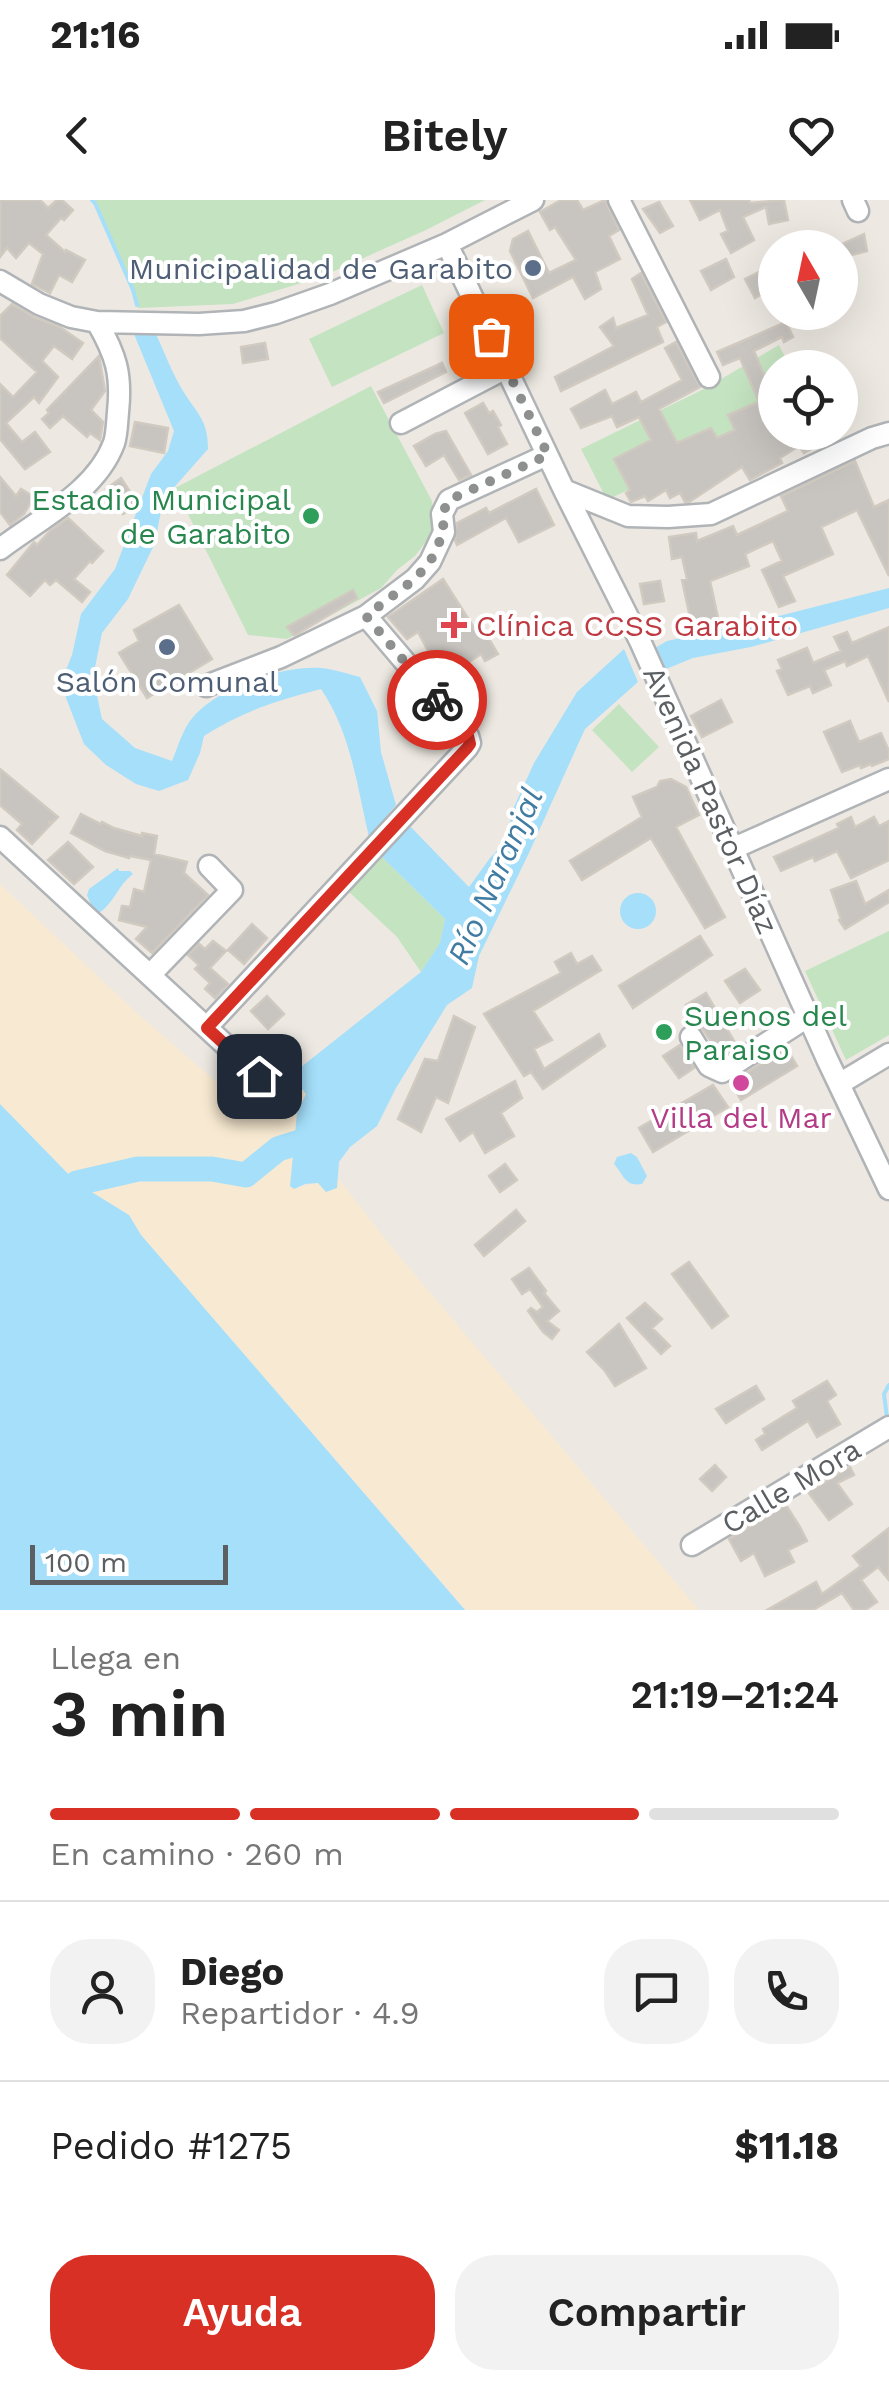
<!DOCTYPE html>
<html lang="es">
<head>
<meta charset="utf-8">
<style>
  body { margin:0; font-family:"Work Sans",sans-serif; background:#f2f2f2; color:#222; height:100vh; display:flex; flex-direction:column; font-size:38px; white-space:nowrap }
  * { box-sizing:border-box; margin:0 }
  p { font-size:32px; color:#767676 }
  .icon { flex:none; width:55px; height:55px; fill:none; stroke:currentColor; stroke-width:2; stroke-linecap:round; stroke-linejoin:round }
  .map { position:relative; height:1410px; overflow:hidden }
  .details { display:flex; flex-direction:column; background:#fff; flex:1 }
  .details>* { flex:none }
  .needle { width:65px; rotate:351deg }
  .buttons { position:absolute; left:758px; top:30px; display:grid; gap:20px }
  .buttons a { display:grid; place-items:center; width:100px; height:100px; border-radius:50%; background:#fff; box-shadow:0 10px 40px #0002; font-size:50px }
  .scale { position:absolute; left:30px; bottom:25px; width:198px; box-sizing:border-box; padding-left:10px; border:5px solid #5b5f62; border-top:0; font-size:28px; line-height:35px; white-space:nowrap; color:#5b5f62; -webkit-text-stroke:8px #fff; paint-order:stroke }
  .pin { position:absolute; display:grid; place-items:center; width:85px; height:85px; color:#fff; margin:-42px; border-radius:20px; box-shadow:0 5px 15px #0006 }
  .courier { position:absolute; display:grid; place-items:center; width:100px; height:100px; margin:-50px; border:8px solid #d93025; border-radius:50%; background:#fff; color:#222; box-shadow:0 2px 12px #0007 }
  .overview em { font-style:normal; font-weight:600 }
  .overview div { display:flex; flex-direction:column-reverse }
  .overview { display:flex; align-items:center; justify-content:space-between; height:170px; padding:0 50px }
  h1 { font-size:65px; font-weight:600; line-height:75px }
  .bar { display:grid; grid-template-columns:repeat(4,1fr); gap:15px 10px; align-content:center; height:120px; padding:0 50px }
  .bar i { height:12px; border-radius:8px; background:#e0e0e0 }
  .bar .active { background:#d93025 }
  .bar p { grid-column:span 4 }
  .line { display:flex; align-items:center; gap:25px; padding:0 50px; border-top:2px solid #e0e0e0 }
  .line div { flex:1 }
  .round { display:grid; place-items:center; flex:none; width:105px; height:105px; border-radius:40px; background:#f2f2f2 }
  .primary-button { display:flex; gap:20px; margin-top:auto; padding:20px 50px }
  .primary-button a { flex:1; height:115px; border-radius:40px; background:#d93025; color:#fff; font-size:40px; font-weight:600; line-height:115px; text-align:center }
  .primary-button a+a { background:#f2f2f2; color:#222 }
  .status { display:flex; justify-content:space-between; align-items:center; height:70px; padding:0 50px; background:#fff; direction:ltr }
  .status svg { height:28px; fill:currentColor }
  header { display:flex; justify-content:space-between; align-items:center; height:130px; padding:0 50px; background:#fff; font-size:45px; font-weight:600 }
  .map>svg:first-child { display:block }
</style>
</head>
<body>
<div class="status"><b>21:16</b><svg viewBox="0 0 49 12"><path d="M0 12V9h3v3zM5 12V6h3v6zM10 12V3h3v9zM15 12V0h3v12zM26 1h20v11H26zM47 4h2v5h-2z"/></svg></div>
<header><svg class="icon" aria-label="back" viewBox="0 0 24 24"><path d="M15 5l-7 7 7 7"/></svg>Bitely<svg class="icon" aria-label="heart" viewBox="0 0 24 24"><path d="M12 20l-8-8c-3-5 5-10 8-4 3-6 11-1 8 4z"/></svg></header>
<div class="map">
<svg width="889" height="1410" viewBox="0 0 889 1410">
  <rect width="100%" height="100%" fill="#ede9e2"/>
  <path fill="#c4e3c0" d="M 92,0 L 485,0 L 426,30 L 321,77 L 233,104 L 138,108 L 133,90 L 95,3 Z
    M 422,85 L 444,133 L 332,187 L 309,139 Z
    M 779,145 L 790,167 L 775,168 L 775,220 L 607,300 L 581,249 L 706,188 Z
    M 371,186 L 432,301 L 434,331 L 415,356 L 397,370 L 381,388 L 287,439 L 248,435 L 175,288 Z
    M 619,504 L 659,547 L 632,572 L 592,530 Z
    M 377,652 L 445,719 L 440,744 L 421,772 L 397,737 L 345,688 Z
    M 889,731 L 889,835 L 846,860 L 805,771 Z"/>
  <path fill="#f8ead2" d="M 0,684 L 139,815 L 248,909 L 291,875 L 306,894 L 297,913 L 294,989 L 337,977 L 394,1050 L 699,1410 L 466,1410 L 141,1035 L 129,1015 L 77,983 L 0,904 Z"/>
  <path fill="#a5dffa" d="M 155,132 C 164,151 172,173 183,191 C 197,214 208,219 208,249 L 163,300 L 155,343 L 128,399 L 102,433 L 93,477 L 102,519 L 135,548 L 172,561 C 177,549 181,535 188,524 C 209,490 281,465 321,468 C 334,469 347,474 360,477 L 377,511 L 381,552 L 396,605 L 369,637 C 357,586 351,533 321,489 C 275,501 244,511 204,536 L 200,553 L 188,580 L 159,591 L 136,584 L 106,565 L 84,544 L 66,498 L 64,475 L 72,455 L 81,414 L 115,369 L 151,274 L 168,251 L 174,231 L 134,134 L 145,135 Z
    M 889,388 L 889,408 L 751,447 L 693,458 L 666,469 L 655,448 L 667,441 L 767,419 Z
    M 624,449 L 638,482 L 585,529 L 528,655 L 479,756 L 472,788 L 447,805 L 396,888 L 377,926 L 350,947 L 339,962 L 337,988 L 326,992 L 318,983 L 305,984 L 294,989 L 290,986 L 297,913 L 306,894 L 291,875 L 421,772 L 440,743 L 445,719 L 377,652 L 405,621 L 469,687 L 490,658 L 506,641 L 513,609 L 534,563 L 577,492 Z
    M 118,668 L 119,671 L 130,671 L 133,674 C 118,685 114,703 99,713 L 93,710 L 87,695 L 89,689 Z
    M620 711a18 18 0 1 1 36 0a18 18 0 1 1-36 0Z
    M 0,904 L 77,983 L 129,1015 L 141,1035 L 465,1410 L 0,1410 Z
    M 631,953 L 637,957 L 647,976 L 642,984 C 625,987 624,975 614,964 L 617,957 Z"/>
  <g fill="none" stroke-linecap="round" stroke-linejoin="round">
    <path stroke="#a5dffa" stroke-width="4" d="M 92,0 L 95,3 L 133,90 L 137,105
      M 887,1218 L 884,1194 L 889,1185"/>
    <path stroke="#a5dffa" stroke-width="25" d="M 77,983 L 138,969 L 212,969 L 246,975 L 278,949 L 325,934"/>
  </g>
  <path fill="#c8c4bf" stroke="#d1cac1" stroke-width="2.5" d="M 0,0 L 40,0 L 48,8 L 57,0 L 62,0 L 73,10 L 64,20 L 61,18 L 46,35 L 65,52 L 66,50 L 85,60 L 72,82 L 59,75 L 50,93 L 32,84 L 43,54 L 29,43 L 16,58 L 7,48 L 0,57 Z
    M 561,0 L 577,0 L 583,10 L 605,0 L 619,30 L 609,36 L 620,59 L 595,72 L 601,89 L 585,99 L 573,77 L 533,98 L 510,51 L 513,39 L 528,31 L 549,73 L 576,60 L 555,27 L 550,30 L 540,12 Z
    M 690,0 L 749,0 L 750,3 L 784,0 L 788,20 L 769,24 L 766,7 L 743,17 L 754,40 L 731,53 L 721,34 L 728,31 L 720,10 L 700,20 Z
    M 659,2 L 673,26 L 660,33 L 643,9 Z
    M 864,34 L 867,51 L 840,58 L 840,45 Z
    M 726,59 L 734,77 L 711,90 L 701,71 Z
    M 767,68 L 775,86 L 755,98 L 745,79 Z
    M 641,73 L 666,122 L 657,127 L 663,142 L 561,191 L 555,177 L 614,146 L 600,127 L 613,118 L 616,128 L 648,115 L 632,79 Z
    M 12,104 L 34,117 L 60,127 L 83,143 L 72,159 L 54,146 L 42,161 L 58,177 L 39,203 L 34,197 L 6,223 L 22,242 L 35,232 L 50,252 L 25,269 L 0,239 L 0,184 L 13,197 L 37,172 L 0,138 L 0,116 Z
    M 786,122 L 793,137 L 784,142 L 782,137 L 754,151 L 764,175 L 775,170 L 775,232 L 809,232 L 816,246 L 804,253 L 799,246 L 780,258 L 782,263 L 750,280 L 742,267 L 689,302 L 685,302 L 680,293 L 670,298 L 666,290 L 648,301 L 645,296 L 631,302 L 626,293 L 630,290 L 614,259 L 651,240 L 639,217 L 617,227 L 612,216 L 581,228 L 571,209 L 605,190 L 612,204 L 636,192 L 641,202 L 682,180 L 665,148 L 676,142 L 700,187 L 659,209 L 677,243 L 711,228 L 717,238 L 735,230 L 728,215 L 759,202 L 740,158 L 723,165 L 717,152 Z
    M 265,143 L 268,159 L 243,163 L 241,147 Z
    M 99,156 L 105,191 L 91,210 L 103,222 L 100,240 L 90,233 L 87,237 L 63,216 L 50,228 L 42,219 L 49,213 L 47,210 Z
    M 442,163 L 446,172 L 384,203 L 378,192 Z
    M 483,203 L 489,213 L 493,211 L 501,225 L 498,227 L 507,244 L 488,254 L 465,213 Z
    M 135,222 L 168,228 L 164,253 L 130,246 Z
    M 446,231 L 471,275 L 459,280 L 444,255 L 426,266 L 414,246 L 435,234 Z
    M 855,261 L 874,307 L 889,300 L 889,376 L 857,310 L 821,327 L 833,354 L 783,376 L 795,401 L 779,407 L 762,370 L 782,361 L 773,341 L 745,354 L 749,366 L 710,381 L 720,427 L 693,431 L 682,380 L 687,379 L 682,357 L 672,359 L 669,337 L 696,333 L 697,341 L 733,326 L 737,335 L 788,311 L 781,296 Z
    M 0,277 L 16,296 L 21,289 L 34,297 L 24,314 L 10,325 L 0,312 Z
    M 121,278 L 138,304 L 123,314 L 106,289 Z
    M 536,289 L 554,325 L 519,342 L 506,318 L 457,345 L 455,340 L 457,323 L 486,308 L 489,313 Z
    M 68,318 L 103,351 L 92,363 L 90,361 L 74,379 L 90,392 L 82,402 L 56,380 L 50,385 L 45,380 L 30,396 L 7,375 L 34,342 L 37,345 L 50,331 Z
    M 443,379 L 476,431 L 482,427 L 498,454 L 485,461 L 481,454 L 453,473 L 446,459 L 436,466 L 418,432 L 407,439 L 388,417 Z
    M 660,381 L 664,401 L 644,404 L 640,384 Z
    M 353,390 L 357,398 L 297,434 L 294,435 L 287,427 Z
    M 179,405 L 212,459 L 147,498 L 119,453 L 139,441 L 134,430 Z
    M 889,427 L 889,502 L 868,456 L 847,466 L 845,461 L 824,470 L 831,485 L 813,493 L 810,486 L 788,495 L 777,471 L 782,469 L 778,460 L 807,448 L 813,463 L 841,451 L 834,437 L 847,432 L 852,443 Z
    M 721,500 L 732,522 L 702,537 L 691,516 Z
    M 850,521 L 859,542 L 881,533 L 889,551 L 889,559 L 872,566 L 871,564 L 861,568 L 860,565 L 842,572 L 824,532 Z
    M 0,569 L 58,617 L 52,623 L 48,621 L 51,624 L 32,644 L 17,630 L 22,624 L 0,605 Z
    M 671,579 L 686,587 L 699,615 L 676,627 L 725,717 L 705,728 L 651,638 L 582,680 L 570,661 L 642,617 L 633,597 L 657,587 L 660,581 Z
    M 81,614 L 101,624 L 102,622 L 114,628 L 142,636 L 142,633 L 157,636 L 154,654 L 187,662 L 184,673 L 208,695 L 152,753 L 136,739 L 147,727 L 119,720 L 122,706 L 130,707 L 134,689 L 144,692 L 151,660 L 130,656 L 129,658 L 105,651 L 71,633 Z
    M 851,617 L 855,627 L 874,617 L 879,626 L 889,621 L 889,660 L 851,678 L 837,651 L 815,661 L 813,657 L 781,671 L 774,657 L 839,628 L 837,624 Z
    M 68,642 L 93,667 L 74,684 L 48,660 Z
    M 856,681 L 865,704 L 889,690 L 889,702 L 845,729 L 839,720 L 841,719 L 831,690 Z
    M 252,724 L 267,738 L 244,764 L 228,750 Z
    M 700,736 L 712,755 L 633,808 L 619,786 Z
    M 213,741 L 226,751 L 210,768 L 228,784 L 215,798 L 205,789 L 210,783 L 195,769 L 199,765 L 188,755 L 199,744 L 205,749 Z
    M 571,753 L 577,764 L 592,756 L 601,770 L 533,811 L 552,840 L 534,849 L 544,869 L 599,834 L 605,846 L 543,889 L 531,872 L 524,876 L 484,814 L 561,773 L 555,762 Z
    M 745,769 L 760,790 L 740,803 L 725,781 Z
    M 706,793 L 737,846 L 721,856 L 686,805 Z
    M 267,796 L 284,814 L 268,829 L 251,811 Z
    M 454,816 L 475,827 L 448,903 L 436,897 L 421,932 L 398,919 L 425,859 L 438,861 Z
    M 680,845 L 694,868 L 679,878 L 663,856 Z
    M 786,847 L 797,866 L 741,900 L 731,883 Z
    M 515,881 L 522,898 L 501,913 L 514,936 L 485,953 L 473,932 L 460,941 L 446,919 Z
    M 713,885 L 728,907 L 653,952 L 639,928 Z
    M 505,964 L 517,980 L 500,992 L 489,976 Z
    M 516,1010 L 525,1021 L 484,1056 L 475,1045 Z
    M 689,1062 L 728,1116 L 712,1128 L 672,1074 Z
    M 529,1068 L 546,1091 L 544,1093 L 559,1111 L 547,1121 L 559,1130 L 552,1139 L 543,1132 L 528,1111 L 531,1108 L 537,1112 L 543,1107 L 530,1089 L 522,1094 L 512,1079 Z
    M 645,1103 L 662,1119 L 652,1128 L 670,1146 L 661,1154 L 627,1118 Z
    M 619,1124 L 646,1168 L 615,1186 L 605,1171 L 587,1152 Z
    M 827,1181 L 836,1195 L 827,1201 L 840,1224 L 817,1237 L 808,1221 L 762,1250 L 756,1240 L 765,1234 L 763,1229 L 797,1208 L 793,1201 Z
    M 756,1186 L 764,1199 L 726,1223 L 716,1209 Z
    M 715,1265 L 726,1277 L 712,1291 L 700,1279 Z
    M 850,1267 L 854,1275 L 837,1283 L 852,1304 L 829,1320 L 808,1292 Z
    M 786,1305 L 800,1327 L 807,1341 L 788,1350 L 794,1362 L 765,1376 L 754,1353 L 741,1361 L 729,1339 Z
    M 889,1328 L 889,1380 L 878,1367 L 861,1380 L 877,1402 L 865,1410 L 854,1410 L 842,1393 L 813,1410 L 767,1410 L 816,1382 L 822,1394 L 861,1366 L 853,1356 Z"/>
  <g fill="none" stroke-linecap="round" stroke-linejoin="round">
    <g stroke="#b0b4b7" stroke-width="25">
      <path id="minor" d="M 619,0 L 709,177
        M 853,0 L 858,11
        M 447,44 L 564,290 L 640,441 L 827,859 L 889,989
        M 0,81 L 39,104 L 71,117 L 97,122 L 199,124 L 244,121 L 276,113 L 330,94 L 447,44 L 533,0
        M 401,223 L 506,168
        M 564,290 L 628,316 L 668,317 L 711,314 L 872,238 L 889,233
        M 0,349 C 39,319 96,292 114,243 C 117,234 117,222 118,212 C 122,174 116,155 97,122
        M 206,486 L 281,457 L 366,416
        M 0,637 L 259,876
        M 734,648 L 889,579
        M 150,775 L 232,690 L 209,666
        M 207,827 L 467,548 L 470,543 L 468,536 L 366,416 L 415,379 L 430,362 L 444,332 L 442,314 L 449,300 L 547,255
        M 691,837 L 709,866 L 722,872 L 809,816
        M 839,884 L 889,854
        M 692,1345 L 889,1227"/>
    </g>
    <use href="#minor" stroke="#fff" stroke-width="20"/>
  </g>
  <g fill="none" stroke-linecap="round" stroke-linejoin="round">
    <path stroke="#8e8f8f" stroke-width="10" stroke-dasharray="0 18" d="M 437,500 L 366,416 L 415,379 L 430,362 L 444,332 L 442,314 L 449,300 L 548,255 L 491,136"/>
    <path stroke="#d93025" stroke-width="12" d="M 259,876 L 207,828 L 467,548 L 470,544 L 468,536 L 437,500"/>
  </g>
  <g fill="#5c6f8a" stroke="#fff" stroke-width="4">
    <circle cx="533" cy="68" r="10"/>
    <circle cx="167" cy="447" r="10"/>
  </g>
  <g fill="#2e9e5b" stroke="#fff" stroke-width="4">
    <circle cx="311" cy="316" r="10"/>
    <circle cx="664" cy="832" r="10"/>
  </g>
  <path fill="#e0444e" stroke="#fff" stroke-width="4" d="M449 410h10v10h10v10h-10v10h-10v-10h-10v-10h10z"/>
  <circle fill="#d1479c" stroke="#fff" stroke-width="4" cx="741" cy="883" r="10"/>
  <g text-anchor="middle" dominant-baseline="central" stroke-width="8" stroke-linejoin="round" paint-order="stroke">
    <g font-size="30" fill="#4e5e75" stroke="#fff" text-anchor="end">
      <text x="513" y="68">Municipalidad de Garabito</text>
      <text x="167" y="481" text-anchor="middle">Salón Comunal</text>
    </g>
    <g font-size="30" fill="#27864d" stroke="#fff" text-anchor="end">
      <text x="291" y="299">Estadio Municipal<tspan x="291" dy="34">de Garabito</tspan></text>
      <text x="684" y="815" text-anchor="start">Suenos del<tspan x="684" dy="34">Paraiso</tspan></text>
    </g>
    <g font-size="30" fill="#be3a42" stroke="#fff" text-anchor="start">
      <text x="476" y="425">Clínica CCSS Garabito</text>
    </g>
    <g font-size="30" fill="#5b5f62" stroke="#fff">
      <text transform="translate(711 600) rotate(66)">Avenida Pastor Díaz</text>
      <text transform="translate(791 1286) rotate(-31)">Calle Mora</text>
    </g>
    <g font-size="30" fill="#b23c85" stroke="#fff">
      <text x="741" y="917">Villa del Mar</text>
    </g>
    <g font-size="32" font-style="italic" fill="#417ca2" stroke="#fff">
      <text transform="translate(495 676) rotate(-66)">Río Naranjal</text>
    </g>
  </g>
</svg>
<div class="buttons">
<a><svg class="needle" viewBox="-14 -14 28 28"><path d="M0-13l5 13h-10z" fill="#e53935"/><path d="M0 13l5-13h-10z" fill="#767676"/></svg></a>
<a><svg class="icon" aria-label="locate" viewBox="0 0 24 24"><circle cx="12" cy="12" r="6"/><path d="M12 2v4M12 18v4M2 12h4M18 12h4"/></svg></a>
</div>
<div class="scale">100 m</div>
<div class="pin" style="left:491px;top:136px;background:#ea580c"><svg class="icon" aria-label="bag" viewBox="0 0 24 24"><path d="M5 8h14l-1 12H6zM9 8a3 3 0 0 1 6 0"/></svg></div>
<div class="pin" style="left:259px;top:876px;background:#1f2937"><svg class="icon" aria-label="home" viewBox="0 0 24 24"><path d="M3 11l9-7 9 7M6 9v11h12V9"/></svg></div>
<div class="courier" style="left:437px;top:500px"><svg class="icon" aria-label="bike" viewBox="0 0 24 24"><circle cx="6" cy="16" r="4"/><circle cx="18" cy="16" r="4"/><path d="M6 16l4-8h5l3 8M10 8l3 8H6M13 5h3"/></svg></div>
</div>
<section class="details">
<div class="overview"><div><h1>3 min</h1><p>Llega en</p></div><em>21:19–21:24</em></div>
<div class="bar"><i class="active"></i><i class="active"></i><i class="active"></i><i></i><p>En camino · 260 m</p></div>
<div class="line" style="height:180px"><a class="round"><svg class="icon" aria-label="person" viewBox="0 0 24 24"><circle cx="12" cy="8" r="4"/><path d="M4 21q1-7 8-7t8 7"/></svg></a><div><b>Diego</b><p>Repartidor · 4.9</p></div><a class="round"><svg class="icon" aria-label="chat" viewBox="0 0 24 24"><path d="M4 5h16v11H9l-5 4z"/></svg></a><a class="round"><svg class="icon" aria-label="phone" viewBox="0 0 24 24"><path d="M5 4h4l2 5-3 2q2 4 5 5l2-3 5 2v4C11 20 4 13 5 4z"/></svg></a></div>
<div class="line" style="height:130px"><div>Pedido #1275</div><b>$11.18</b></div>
<div class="primary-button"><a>Ayuda</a><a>Compartir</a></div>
</section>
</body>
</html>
